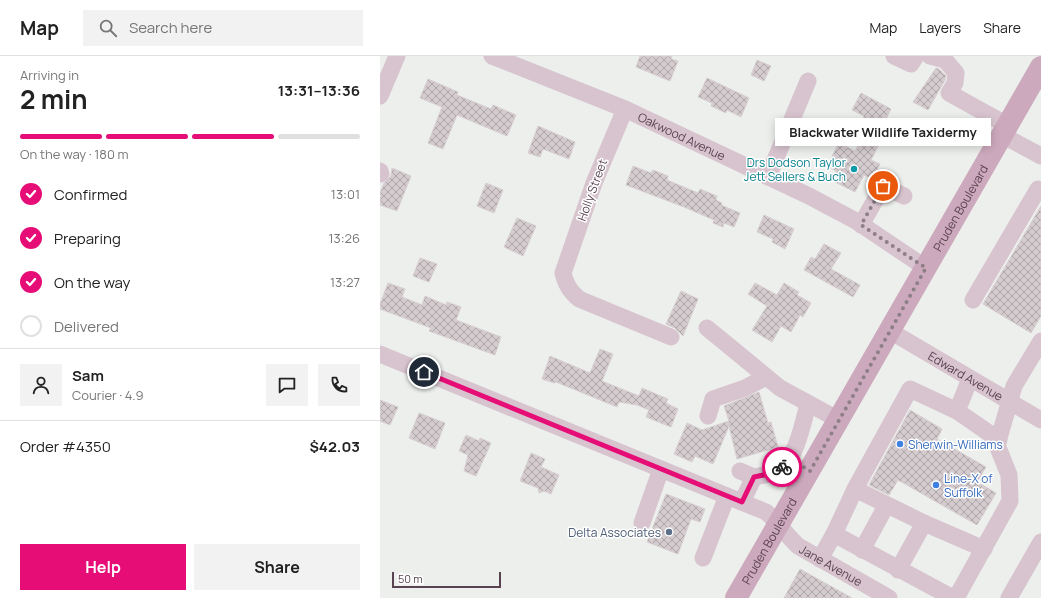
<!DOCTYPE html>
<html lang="en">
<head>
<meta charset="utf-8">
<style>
  body { margin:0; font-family:Manrope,sans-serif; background:#f2f2f2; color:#222; height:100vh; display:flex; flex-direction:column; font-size:15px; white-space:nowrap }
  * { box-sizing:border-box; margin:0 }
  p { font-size:13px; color:#767676 }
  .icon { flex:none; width:22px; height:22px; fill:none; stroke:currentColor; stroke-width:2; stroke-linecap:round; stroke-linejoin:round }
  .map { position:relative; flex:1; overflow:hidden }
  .panel { display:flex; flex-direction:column; background:#fff; width:380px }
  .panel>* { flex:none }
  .scale { position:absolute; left:12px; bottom:10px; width:109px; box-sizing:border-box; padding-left:4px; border:2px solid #5a4350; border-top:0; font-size:11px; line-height:14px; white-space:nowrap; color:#5a4350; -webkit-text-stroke:3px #fff; paint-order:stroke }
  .pin { position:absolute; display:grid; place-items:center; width:34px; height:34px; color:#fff; margin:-17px; border:2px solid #fff; border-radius:50%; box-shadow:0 1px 4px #0007 }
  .courier { position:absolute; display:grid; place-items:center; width:40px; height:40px; margin:-20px; border:3px solid #e60e76; border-radius:50%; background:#fff; color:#222; box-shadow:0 1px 5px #0007 }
  .bubble { position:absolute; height:28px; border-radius:0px; background:#fff; box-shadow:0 2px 10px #0003; font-size:13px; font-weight:700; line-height:28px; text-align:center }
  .overview em { font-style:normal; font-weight:700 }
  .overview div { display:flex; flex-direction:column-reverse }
  .overview { display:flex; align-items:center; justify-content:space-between; height:68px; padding:0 20px }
  h1 { font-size:26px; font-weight:700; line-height:30px }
  .bar { display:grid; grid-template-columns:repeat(4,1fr); gap:6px 4px; align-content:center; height:48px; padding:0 20px }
  .bar i { height:5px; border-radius:3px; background:#e0e0e0 }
  .bar .selected { background:#e60e76 }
  .bar p { grid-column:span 4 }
  .line { display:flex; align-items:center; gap:10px; padding:0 20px; border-top:1px solid #e0e0e0 }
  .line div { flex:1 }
  .round { display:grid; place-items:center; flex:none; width:42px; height:42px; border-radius:0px; background:#f2f2f2 }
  ol { padding:0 20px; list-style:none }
  li { display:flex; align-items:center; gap:12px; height:44px }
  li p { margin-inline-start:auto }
  li .icon { padding:4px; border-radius:50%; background:#e60e76; color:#fff; stroke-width:4 }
  li:last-child { color:#767676 }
  li i { width:22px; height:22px; border:2px solid #e0e0e0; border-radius:50% }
  .primary-button { display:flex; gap:8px; margin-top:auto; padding:8px 20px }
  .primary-button a { flex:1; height:46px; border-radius:0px; background:#e60e76; color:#fff; font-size:16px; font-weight:700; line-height:46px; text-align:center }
  .primary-button a+a { background:#f2f2f2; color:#222 }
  header { display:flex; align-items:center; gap:24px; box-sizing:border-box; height:56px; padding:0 20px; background:#fff; border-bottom:1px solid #e0e0e0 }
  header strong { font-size:19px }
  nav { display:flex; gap:22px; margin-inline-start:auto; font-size:14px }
  .search { width:280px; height:36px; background:#f2f2f2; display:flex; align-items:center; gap:10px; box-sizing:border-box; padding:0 14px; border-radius:0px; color:#767676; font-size:15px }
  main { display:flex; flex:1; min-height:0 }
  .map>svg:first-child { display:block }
</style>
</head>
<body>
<header>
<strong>Map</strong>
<div class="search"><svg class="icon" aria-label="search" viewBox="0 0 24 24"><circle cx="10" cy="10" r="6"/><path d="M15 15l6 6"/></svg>Search here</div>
<nav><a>Map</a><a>Layers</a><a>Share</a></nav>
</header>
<main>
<section class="panel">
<div class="overview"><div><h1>2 min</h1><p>Arriving in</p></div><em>13:31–13:36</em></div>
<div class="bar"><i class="selected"></i><i class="selected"></i><i class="selected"></i><i></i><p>On the way · 180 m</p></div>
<ol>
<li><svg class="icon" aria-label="check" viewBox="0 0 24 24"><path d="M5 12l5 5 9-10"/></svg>Confirmed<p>13:01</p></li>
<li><svg class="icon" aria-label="check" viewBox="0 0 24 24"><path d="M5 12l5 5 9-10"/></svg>Preparing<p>13:26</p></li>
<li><svg class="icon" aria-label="check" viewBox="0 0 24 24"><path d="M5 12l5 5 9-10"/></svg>On the way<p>13:27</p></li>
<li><i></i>Delivered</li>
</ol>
<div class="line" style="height:72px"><a class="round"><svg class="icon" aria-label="person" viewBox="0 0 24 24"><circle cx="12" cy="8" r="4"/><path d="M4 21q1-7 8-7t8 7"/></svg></a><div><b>Sam</b><p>Courier · 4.9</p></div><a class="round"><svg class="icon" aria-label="chat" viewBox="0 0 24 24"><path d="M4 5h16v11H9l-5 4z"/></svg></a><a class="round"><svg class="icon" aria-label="phone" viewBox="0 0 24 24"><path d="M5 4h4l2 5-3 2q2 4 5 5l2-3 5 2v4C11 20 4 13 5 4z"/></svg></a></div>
<div class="line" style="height:52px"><div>Order #4350</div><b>$42.03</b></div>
<div class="primary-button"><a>Help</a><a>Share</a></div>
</section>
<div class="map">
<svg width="661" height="542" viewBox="0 0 661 542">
  <defs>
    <pattern id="building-cross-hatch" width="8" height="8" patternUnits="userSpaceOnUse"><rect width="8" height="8" fill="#d4cbce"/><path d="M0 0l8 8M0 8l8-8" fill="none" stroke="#afa6aa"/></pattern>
  </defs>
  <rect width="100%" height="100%" fill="#ecefeb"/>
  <path fill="url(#building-cross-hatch)" stroke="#d8cfd2" d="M 260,0 L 292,0 L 291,3 L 298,5 L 290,25 L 256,11 Z
    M 377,4 L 391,10 L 384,25 L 371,19 Z
    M 556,12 L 559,13 L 566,20 L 565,24 L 548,54 L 533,46 Z
    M 327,22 L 369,42 L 361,61 L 347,54 L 346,57 L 331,50 L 332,47 L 318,41 Z
    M 48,23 L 78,36 L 77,39 L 111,53 L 113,49 L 136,59 L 127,80 L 77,59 L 63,93 L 48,87 L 62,51 L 40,42 Z
    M 481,37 L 511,53 L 505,65 L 510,67 L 491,104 L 500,108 L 492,123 L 484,119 L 475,136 L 455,126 L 458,119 L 455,117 L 456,115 L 447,110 L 459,87 L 475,95 L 490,68 L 482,64 L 484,60 L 472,54 Z
    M 158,70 L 195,86 L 189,103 L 163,93 L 160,101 L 148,97 Z
    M 253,110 L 271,117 L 273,114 L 288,120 L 287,124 L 318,137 L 320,133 L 337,140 L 336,144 L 342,147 L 341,149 L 360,157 L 354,171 L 344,167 L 343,171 L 333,167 L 334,164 L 304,151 L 246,129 Z
    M 12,112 L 31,120 L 17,155 L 0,149 L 0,137 L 4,127 L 11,120 Z
    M 106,127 L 123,134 L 114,157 L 97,150 Z
    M 661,150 L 661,260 L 651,277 L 603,248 Z
    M 384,159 L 414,173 L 405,193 L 392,186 L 393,183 L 377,176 Z
    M 137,162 L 156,170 L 143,200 L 124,191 Z
    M 444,188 L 461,197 L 451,213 L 480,229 L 473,241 L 424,214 L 431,201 L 435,203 Z
    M 40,202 L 57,208 L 49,226 L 33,220 Z
    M 8,227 L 25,233 L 22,241 L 42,249 L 45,240 L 66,249 L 67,246 L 81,251 L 76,264 L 121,281 L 115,299 L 49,275 L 51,272 L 0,253 L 0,248 Z
    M 375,227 L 397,239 L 404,227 L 419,236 L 417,239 L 431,247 L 423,261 L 420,259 L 411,276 L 401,270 L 392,286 L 372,274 L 387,250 L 368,238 Z
    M 301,235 L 318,243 L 303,280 L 295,272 L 286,268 Z
    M 220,293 L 233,298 L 222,325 L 259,340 L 262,332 L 288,343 L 286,347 L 298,353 L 291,371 L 266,361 L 269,354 L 257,349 L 239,346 L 237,351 L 176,326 L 174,327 L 162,323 L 170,300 L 210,317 Z
    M 379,336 L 388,367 L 391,366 L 398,391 L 357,403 L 349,370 L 333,408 L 315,400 L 312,406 L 294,398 L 307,367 L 322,374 L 349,365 L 344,350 Z
    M 0,344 L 18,351 L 10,369 L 0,365 Z
    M 530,354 L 562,373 L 557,383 L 606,411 L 597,426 L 616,437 L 597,469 L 518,424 L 509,439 L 489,429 Z
    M 39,357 L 65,367 L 55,393 L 29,382 Z
    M 86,379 L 99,385 L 100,382 L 111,387 L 96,420 L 84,415 L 88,399 L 79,395 Z
    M 151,397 L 165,403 L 161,411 L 179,419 L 171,438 L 164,435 L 159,437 L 158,432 L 140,425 Z
    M 286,438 L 325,453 L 320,466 L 311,463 L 298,498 L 267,486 Z
    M 420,513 L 472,542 L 404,542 Z"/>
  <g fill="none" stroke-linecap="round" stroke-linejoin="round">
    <g stroke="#d8c4cf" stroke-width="17">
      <path id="s1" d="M 112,0 L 245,53 L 429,140 L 476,165 L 546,212"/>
      <path d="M 514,0 L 531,8 L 536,0"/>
      <path d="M 550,0 L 565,4 L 576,17 L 575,27 L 569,37 L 627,69"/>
      <path d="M 0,40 L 17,0"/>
      <path d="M 245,53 L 214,127 L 183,217 C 186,229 190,235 199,243 L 291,281"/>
      <path d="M 622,79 L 661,100"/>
      <path d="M 0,115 L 1,118"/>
      <path d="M 388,121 L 428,25"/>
      <path d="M 481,169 L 503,130 L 524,140"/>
      <path d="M 593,244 L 658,133 L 661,134"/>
      <path d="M 327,272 L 400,332 L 459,364"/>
      <path id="s2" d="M 510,275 L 661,364"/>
      <path id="s3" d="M 0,298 L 386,456 C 398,466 406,479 418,490 L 509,542"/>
      <path d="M 590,323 L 577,355 L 619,384"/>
      <path d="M 328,360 L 333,343 L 365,332 L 386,321"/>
      <path d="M 360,415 L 374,421"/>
      <path d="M 475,433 L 544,467 L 604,493"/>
      <path d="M 362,446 L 374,421 C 381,419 392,419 398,415 C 416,404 423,367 428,348"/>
      <path d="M 262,467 L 281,413"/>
      <path d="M 454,478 L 476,431 L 530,333 L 577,355"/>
      <path d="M 482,494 L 506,450"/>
      <path d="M 323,502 L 347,440"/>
      <path d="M 440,503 L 454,478 L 573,542"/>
      <path d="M 518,514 L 544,467"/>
      <path d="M 576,542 L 630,445 L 629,419 L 617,389 L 634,330 L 661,285"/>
      <path d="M 629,542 L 661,486"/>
    </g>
    <path stroke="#cda9bd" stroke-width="22" id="s4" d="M 356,542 L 661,11"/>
  </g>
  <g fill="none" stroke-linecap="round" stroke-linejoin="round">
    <path stroke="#8d7f86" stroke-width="4" stroke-dasharray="0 7.2" d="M 402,411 L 410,402 L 430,415 L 546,212 L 481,169 L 503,130"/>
    <path stroke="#e60e76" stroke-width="5" d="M 44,316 L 362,446 L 374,421 L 398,416 L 402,411"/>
  </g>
  <circle fill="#0f9aa8" stroke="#fff" stroke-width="1.5" cx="474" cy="113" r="4"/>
  <g fill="#3f7fe0" stroke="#fff" stroke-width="1.5">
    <circle cx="520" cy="388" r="4"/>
    <circle cx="556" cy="429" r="4"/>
  </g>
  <circle fill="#5c6f8a" stroke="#fff" stroke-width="1.5" cx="289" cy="476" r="4"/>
  <g text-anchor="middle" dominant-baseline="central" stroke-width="3" stroke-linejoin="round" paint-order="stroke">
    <g font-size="12" fill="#5a4350" stroke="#fff">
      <text stroke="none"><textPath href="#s1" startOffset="206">Oakwood Avenue</textPath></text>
      <text transform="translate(212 134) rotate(-70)">Holly Street</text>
      <text stroke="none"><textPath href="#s4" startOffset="450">Pruden Boulevard</textPath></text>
      <text stroke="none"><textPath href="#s2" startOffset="88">Edward Avenue</textPath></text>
      <text stroke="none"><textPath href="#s4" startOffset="66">Pruden Boulevard</textPath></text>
      <text stroke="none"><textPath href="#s3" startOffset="502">Jane Avenue</textPath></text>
    </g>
    <g font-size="12" fill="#0d838f" stroke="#fff" text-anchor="end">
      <text x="466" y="106">Drs Dodson Taylor<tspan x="466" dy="14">Jett Sellers &amp; Buch</tspan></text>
    </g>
    <g font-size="12" fill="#366cbe" stroke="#fff" text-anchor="start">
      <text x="528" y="388">Sherwin-Williams</text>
      <text x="564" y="422">Line-X of<tspan x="564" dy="14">Suffolk</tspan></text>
    </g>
    <g font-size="12" fill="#4e5e75" stroke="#fff" text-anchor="end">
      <text x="281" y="476">Delta Associates</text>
    </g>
  </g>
</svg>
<div class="scale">50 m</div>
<div class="pin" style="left:503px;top:130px;background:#ea580c"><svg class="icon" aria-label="bag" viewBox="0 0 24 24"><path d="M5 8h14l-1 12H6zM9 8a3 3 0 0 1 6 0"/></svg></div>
<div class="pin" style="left:44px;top:316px;background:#1f2937"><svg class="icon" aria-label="home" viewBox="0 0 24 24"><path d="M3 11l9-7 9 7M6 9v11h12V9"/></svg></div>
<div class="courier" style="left:402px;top:411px"><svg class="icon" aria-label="bike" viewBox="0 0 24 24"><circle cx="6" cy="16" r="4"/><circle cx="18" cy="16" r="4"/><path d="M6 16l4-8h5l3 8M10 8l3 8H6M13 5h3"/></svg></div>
<div class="bubble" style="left:395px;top:62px;width:216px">Blackwater Wildlife Taxidermy</div>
</div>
</main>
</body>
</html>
